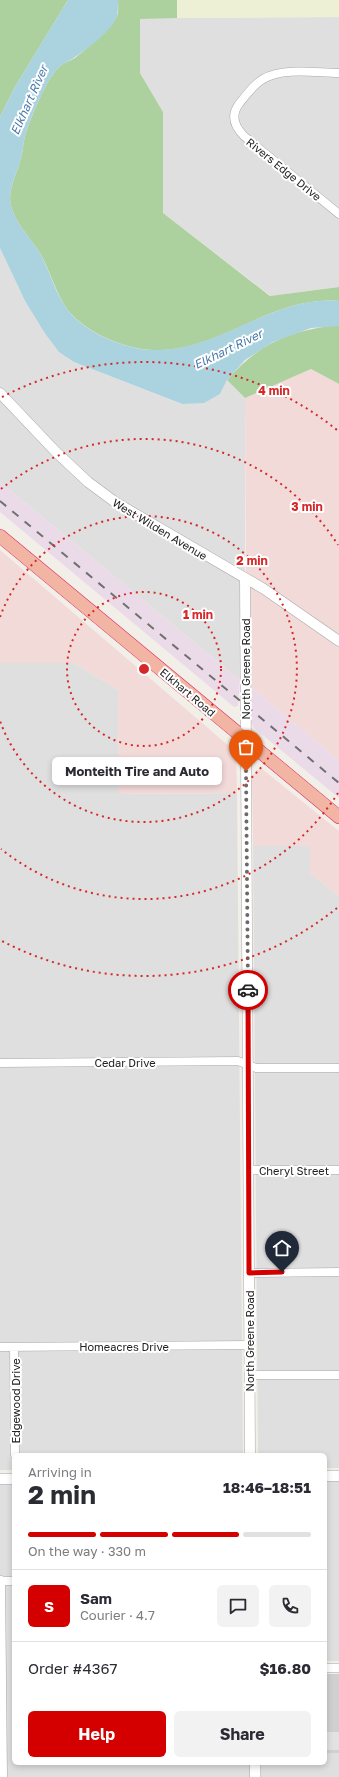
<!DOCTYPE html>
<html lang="en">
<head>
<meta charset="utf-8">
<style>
  body { margin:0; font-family:"Golos Text",sans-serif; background:#f2f2f3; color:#2b2b33; height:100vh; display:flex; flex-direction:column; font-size:15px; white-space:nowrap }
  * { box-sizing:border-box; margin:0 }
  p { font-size:13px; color:#7c7c81 }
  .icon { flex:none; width:22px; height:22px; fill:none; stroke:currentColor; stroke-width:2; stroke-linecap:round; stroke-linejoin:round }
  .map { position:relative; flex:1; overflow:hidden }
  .details { position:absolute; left:12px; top:1453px; width:315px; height:312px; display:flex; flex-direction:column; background:#fff; border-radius:6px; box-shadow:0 2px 6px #0003 }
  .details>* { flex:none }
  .pin { position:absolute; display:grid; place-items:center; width:34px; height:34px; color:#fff; margin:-41px -17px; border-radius:50% 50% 50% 0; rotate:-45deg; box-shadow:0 0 4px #0007 }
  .pin .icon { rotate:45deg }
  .courier { position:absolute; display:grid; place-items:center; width:40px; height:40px; margin:-20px; border:3px solid #d40000; border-radius:50%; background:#fff; color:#222; box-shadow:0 1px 5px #0007 }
  .bubble { position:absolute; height:28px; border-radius:6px; background:#fff; box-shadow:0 2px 6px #0003; font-size:13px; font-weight:700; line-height:28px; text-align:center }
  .headline em { font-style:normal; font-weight:700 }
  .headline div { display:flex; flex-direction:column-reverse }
  .headline { display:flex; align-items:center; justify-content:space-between; height:68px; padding:0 16px }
  h1 { font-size:26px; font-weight:700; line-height:30px }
  .bar { display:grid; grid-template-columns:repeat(4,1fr); gap:6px 4px; align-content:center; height:48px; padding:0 16px }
  .bar i { height:5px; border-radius:3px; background:#e1e1e2 }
  .bar .selected { background:#d40000 }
  .bar p { grid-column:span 4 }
  .line { display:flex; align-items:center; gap:10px; padding:0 16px; border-top:1px solid #e1e1e2 }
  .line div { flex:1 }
  .round { display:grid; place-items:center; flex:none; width:42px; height:42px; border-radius:6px; background:#f2f2f3 }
  .action { display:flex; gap:8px; margin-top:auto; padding:8px 16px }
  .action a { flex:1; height:46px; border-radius:6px; background:#d40000; color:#fff; font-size:16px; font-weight:700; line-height:46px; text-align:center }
  .action a+a { background:#f2f2f3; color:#2b2b33 }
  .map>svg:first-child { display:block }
</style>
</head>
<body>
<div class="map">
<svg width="339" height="1777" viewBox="0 0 339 1777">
  <rect width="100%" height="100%" fill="#f2efe9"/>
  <path fill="#e0dfdf" d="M 339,17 L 339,287 L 271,296 L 163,213 L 163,112 L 140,73 L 140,18 Z
    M 0,248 L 25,301 L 44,332 L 74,362 L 181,404 L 204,402 L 220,394 L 227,380 L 245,398 L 245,577 L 240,680 L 0,482 Z
    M 0,663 L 74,663 L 118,690 L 119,794 L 237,793 L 243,1455 L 14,1455 L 14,1470 L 0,1470 Z
    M 253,846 L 310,846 L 310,873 L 339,896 L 339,1468 L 325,1468 L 325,1455 L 258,1455 Z
    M 325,1480 L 339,1480 L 339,1661 L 325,1661 Z
    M 0,1483 L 14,1483 L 14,1763 L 252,1763 L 252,1777 L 0,1777 Z
    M 325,1753 L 339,1753 L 339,1777 L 261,1777 L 261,1763 L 325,1763 Z"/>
  <path fill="#f2dad9" d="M 311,369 L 339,384 L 339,761 L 251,687 L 246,579 L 245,398 Z
    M 0,550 L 236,752 L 237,793 L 119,794 L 118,690 L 74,663 L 0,663 Z
    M 262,769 L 339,831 L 339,896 L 310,873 L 310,846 L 253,846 L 252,778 L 256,770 Z"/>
  <path fill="#ebdbe8" d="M 0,482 L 240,680 L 238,706 L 234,707 L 0,512 Z
    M 251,687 L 339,761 L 339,798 L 254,728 L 251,722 Z"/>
  <path fill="#d0d0d0" d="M 325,1674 L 339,1674 L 339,1753 L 325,1753 Z"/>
  <path fill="#eef0d5" d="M 177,0 L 339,0 L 339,17 L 177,18 Z"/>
  <path fill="#add19e" d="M 0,0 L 68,0 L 15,87 L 0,117 Z
    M 118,0 L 177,0 L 177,18 L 140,19 L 140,73 L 163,112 L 163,213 L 270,296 L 339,287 L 339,301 C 272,295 220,352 154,350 C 126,350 84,332 67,309 C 56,294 50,270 40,253 C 31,239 17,225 12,209 C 6,192 16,177 20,161 C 23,153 23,144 25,136 C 31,117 45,82 58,68 C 62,63 70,61 75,58 C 83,52 114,25 117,16 C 119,12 118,5 118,0 Z
    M 330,326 L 339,326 L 339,384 L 311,369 L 245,398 L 227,380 C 257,346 285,332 330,326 Z"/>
  <path fill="#e2e2e2" d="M 325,1732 L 339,1732 L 339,1750 L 325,1750 Z"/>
  <path fill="#aad3df" d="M 68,0 L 118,0 C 118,5 118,12 117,16 C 112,31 87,49 75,57 C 70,61 62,63 58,68 C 46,81 30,118 25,136 C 23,144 23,153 20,161 C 16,177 6,191 12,209 C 17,225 31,239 40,253 C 50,271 55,293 67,309 C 83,332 126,350 153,350 C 220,352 272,295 339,301 L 339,326 L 311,328 L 273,342 L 245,360 L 227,380 L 220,394 L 204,403 L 182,404 L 74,362 L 59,352 L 44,332 L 25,301 L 0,248 L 0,117 L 15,87 Z"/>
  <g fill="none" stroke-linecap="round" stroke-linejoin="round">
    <g stroke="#a9a9a9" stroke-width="9">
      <path id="minor" d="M 339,73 C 316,73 284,67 263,79 C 253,85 246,95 239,104 C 230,116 235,127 244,136 L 339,214
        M 0,1063 L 238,1061 L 256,1068 L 339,1068
        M 249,1170 L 339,1170
        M 249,1273 L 339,1272
        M 0,1347 L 249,1345
        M 14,1347 L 15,1455
        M 249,1375 L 339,1375
        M 1,1580 L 3,1777
        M 0,1581 L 14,1581
        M 325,1668 L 339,1668"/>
    </g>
    <g stroke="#a9a9a9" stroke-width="11">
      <path id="tertiary" d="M 0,393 L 56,452 L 88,482 L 115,502 L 264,589 L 339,641
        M 245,578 L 250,1455
        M 325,1476 L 339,1476
        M 0,1479 L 14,1479
        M 255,1763 L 255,1777"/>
    </g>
    <g stroke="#dc2a67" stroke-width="14">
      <path id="trunk" d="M 0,536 L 339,817"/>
    </g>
    <use href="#minor" stroke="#fff" stroke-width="8"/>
    <use href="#tertiary" stroke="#fff" stroke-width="10"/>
    <use href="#trunk" stroke="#f2b4a3" stroke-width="13"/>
    <path stroke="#707070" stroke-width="2" stroke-dasharray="8 8" stroke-linecap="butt" d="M 0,501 L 339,783"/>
  </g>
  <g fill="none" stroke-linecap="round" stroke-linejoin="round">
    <path stroke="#6b6a68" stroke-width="4" stroke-dasharray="0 7.2" d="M 246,771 L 248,990"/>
    <path stroke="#d40000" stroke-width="5" d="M 248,990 L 249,1273 L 282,1272"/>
  </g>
  <g fill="none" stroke="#d62828" stroke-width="2" stroke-dasharray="2 4">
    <circle cx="144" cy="669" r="77"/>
    <path d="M0 617A153 153 0 1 1 0 721"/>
    <path d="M338 793A230 230 0 0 1 1 849M1 489A230 230 0 0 1 338 545"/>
    <path d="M337 908A307 307 0 0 1 2 941M2 397A307 307 0 0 1 337 430"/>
  </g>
  <g text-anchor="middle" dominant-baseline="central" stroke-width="4" stroke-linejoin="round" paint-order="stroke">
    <g font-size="11" fill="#222" stroke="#fff">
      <text transform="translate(284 169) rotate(39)">Rivers Edge Drive</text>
      <text transform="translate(160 529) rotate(31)">West Wilden Avenue</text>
      <text transform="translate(245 669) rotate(-90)">North Greene Road</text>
      <text transform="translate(188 692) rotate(40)">Elkhart Road</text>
      <text x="125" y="1062">Cedar Drive</text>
      <text x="294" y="1170">Cheryl Street</text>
      <text transform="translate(249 1341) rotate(-90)">North Greene Road</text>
      <text x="124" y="1346">Homeacres Drive</text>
      <text transform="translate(15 1401) rotate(-90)">Edgewood Drive</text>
    </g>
    <g font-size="12" font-style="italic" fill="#4a7aab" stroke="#fff">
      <text transform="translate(29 100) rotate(-66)">Elkhart River</text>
      <text transform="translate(228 349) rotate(-26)">Elkhart River</text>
    </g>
  </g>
  <circle cx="144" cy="669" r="6" fill="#d62828" stroke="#fff" stroke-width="2"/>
  <g font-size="12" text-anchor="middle" font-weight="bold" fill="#d62828" stroke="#fff" stroke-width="4" stroke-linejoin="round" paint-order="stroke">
    <text x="274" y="395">4 min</text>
    <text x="307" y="511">3 min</text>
    <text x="252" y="565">2 min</text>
    <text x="198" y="619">1 min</text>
  </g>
</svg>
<div class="pin" style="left:246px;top:771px;background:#ea580c"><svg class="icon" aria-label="bag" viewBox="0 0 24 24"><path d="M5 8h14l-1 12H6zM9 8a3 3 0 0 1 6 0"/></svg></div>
<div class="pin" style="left:282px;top:1272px;background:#1f2937"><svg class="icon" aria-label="home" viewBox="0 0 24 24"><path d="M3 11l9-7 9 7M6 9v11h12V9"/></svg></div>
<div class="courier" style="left:248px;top:990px"><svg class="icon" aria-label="car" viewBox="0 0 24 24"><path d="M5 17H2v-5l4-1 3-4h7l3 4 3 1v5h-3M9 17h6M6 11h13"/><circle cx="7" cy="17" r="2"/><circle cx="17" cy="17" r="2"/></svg></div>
<div class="bubble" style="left:52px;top:757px;width:170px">Monteith Tire and Auto</div>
<section class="details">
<div class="headline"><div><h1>2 min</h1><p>Arriving in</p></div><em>18:46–18:51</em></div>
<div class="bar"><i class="selected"></i><i class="selected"></i><i class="selected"></i><i></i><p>On the way · 330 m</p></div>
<div class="line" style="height:72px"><b class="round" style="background:#d40000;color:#fff">S</b><div><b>Sam</b><p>Courier · 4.7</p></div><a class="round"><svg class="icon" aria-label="chat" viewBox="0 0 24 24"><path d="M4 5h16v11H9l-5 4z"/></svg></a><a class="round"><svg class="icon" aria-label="phone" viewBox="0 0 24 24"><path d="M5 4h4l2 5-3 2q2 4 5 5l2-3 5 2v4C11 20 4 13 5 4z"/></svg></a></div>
<div class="line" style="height:52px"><div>Order #4367</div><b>$16.80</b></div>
<div class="action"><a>Help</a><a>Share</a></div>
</section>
</div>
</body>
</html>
